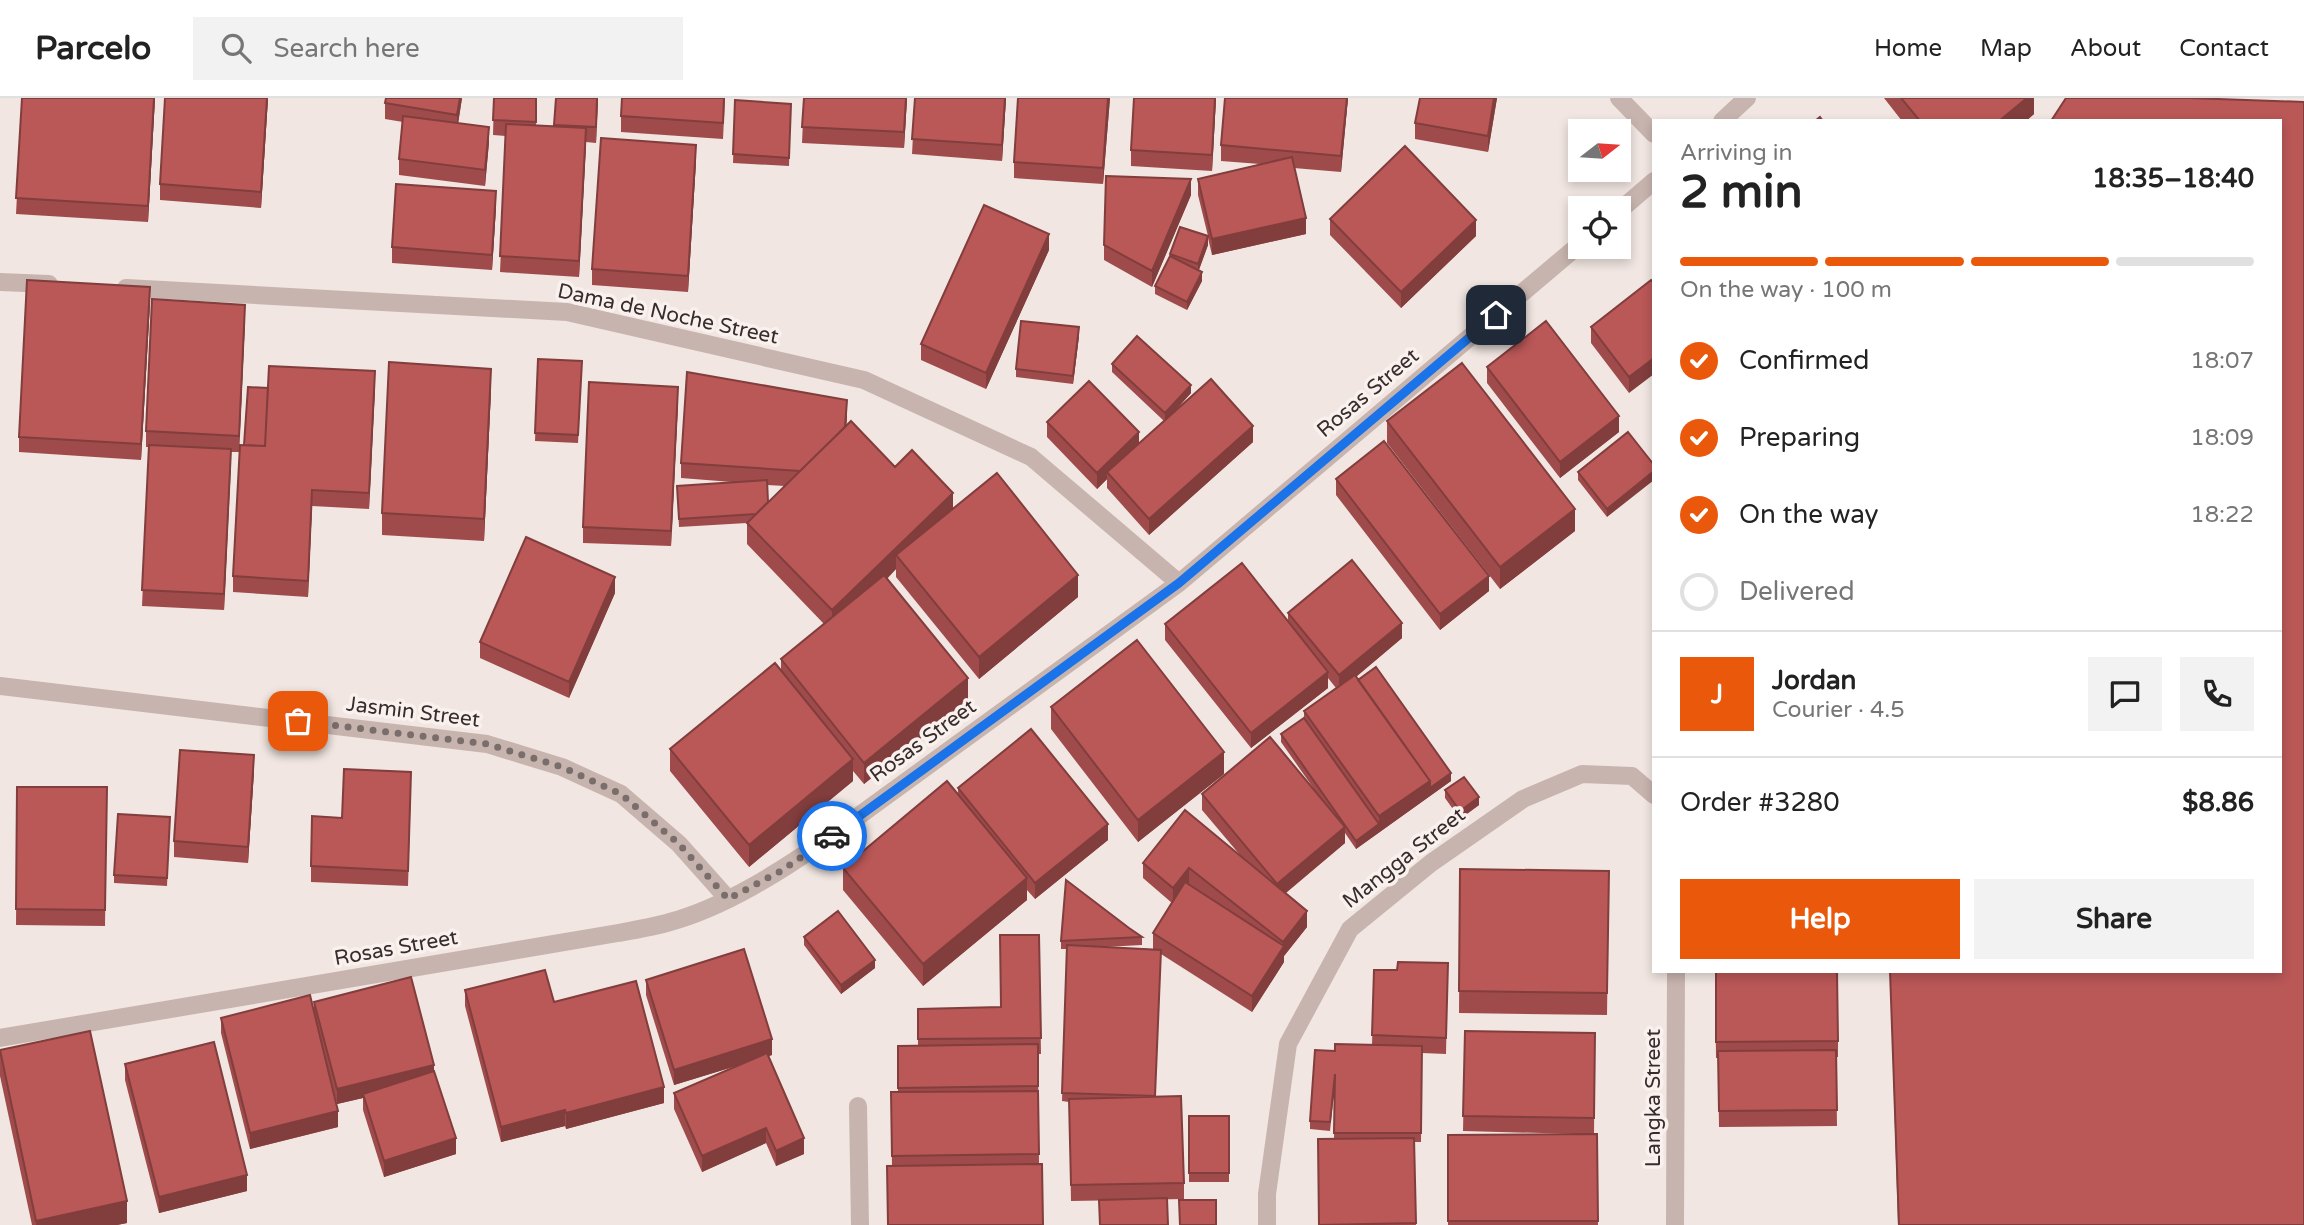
<!DOCTYPE html>
<html lang="en">
<head>
<meta charset="utf-8">
<style>
  body { margin:0; font-family:"Varela Round",sans-serif; background:#f2f2f2; color:#222; height:100vh; display:flex; flex-direction:column; font-size:26px; white-space:nowrap }
  * { box-sizing:border-box; margin:0 }
  p { font-size:23px; color:#767676 }
  .icon { flex:none; width:38px; height:38px; fill:none; stroke:currentColor; stroke-width:2; stroke-linecap:round; stroke-linejoin:round }
  .map { position:relative; flex:1; overflow:hidden }
  .sheet { position:absolute; left:1652px; top:21px; width:630px; height:854px; display:flex; flex-direction:column; background:#fff; border-radius:0px; box-shadow:0 4px 10px #0003 }
  .sheet>* { flex:none }
  .needle { width:46px; rotate:73deg }
  .fabs { position:absolute; left:1568px; top:21px; display:grid; gap:14px }
  .fabs a { display:grid; place-items:center; width:63px; height:63px; border-radius:0px; background:#fff; box-shadow:0 4px 10px #0003; font-size:35px }
  .pin { position:absolute; display:grid; place-items:center; width:60px; height:60px; color:#fff; margin:-30px; border-radius:14px; box-shadow:0 4px 10px #0006 }
  .courier { position:absolute; display:grid; place-items:center; width:70px; height:70px; margin:-35px; border:5px solid #1a73e8; border-radius:50%; background:#fff; color:#222; box-shadow:0 2px 9px #0007 }
  .head em { font-style:normal; font-weight:800 }
  .head div { display:flex; flex-direction:column-reverse }
  .head { display:flex; align-items:center; justify-content:space-between; height:119px; padding:0 28px }
  h1 { font-size:46px; font-weight:800; line-height:52px }
  .bar { display:grid; grid-template-columns:repeat(4,1fr); gap:10px 7px; align-content:center; height:84px; padding:0 28px }
  .bar i { height:9px; border-radius:5px; background:#e0e0e0 }
  .bar .on { background:#ea580c }
  .bar p { grid-column:span 4 }
  .line { display:flex; align-items:center; gap:18px; padding:0 28px; border-top:2px solid #e0e0e0 }
  .line div { flex:1 }
  .round { display:grid; place-items:center; flex:none; width:74px; height:74px; border-radius:0px; background:#f2f2f2 }
  ol { padding:0 28px; list-style:none }
  li { display:flex; align-items:center; gap:21px; height:77px }
  li p { margin-inline-start:auto }
  li .icon { padding:7px; border-radius:50%; background:#ea580c; color:#fff; stroke-width:4 }
  li:last-child { color:#767676 }
  li i { width:38px; height:38px; border:4px solid #e0e0e0; border-radius:50% }
  .action { display:flex; gap:14px; margin-top:auto; padding:14px 28px }
  .action a { flex:1; height:80px; border-radius:0px; background:#ea580c; color:#fff; font-size:28px; font-weight:800; line-height:80px; text-align:center }
  .action a+a { background:#f2f2f2; color:#222 }
  header { display:flex; align-items:center; gap:42px; box-sizing:border-box; height:98px; padding:0 35px; background:#fff; border-bottom:2px solid #e0e0e0 }
  header strong { font-size:33px }
  nav { display:flex; gap:38px; margin-inline-start:auto; font-size:24px }
  .search { width:490px; height:63px; background:#f2f2f2; display:flex; align-items:center; gap:18px; box-sizing:border-box; padding:0 24px; border-radius:0px; color:#767676; font-size:26px }
  .map>svg:first-child { display:block }
</style>
</head>
<body>
<header>
<strong>Parcelo</strong>
<div class="search"><svg class="icon" aria-label="search" viewBox="0 0 24 24"><circle cx="10" cy="10" r="6"/><path d="M15 15l6 6"/></svg>Search here</div>
<nav><a>Home</a><a>Map</a><a>About</a><a>Contact</a></nav>
</header>
<div class="map">
<svg width="2304" height="1127" viewBox="0 0 2304 1127">
  <rect width="100%" height="100%" fill="#f1e6e1"/>
  <g fill="none" stroke-linecap="round" stroke-linejoin="round">
    <path stroke="#c8b4ae" stroke-width="18" d="M 1619,0 L 1654,36
      M 1722,23 L 1747,0
      M 1619,113 L 1654,83
      M 0,184 L 49,186
      M 126,190 L 567,214 L 864,282 L 1031,359 L 1179,485
      M 0,588 L 487,646 L 562,669 L 621,696 L 679,746 L 728,801
      M 0,940 L 618,835 C 635,832 653,829 670,824 C 725,809 781,773 827,741 L 1179,485 L 1580,146
      M 858,1008 L 860,1127
      M 1267,1127 L 1267,1096 L 1288,946 L 1350,831 L 1431,765 L 1523,701 L 1582,676 L 1632,678 L 1654,697
      M 1675,1127 L 1676,873"/>
  </g>
  <path fill="#a04b4b" fill-rule="evenodd" d="M 22,0 L 155,0 L 148,124 L 16,116 Z
    M 268,0 L 261,110 L 160,102 L 160,86 Z
    M 462,0 L 458,25 L 489,44 L 485,88 L 399,77 L 399,61 L 403,24 L 385,21 L 385,5 Z
    M 494,0 L 537,0 L 536,28 L 554,29 L 556,0 L 598,0 L 596,45 L 586,44 L 579,179 L 500,174 L 506,38 L 493,37 Z
    M 725,0 L 723,41 L 621,34 L 621,18 Z
    M 804,0 L 907,0 L 904,50 L 802,45 Z
    M 915,0 L 1006,0 L 1002,63 L 912,56 Z
    M 1018,0 L 1110,0 L 1103,86 L 1014,80 L 1014,64 Z
    M 1216,0 L 1212,73 L 1131,68 L 1131,52 Z
    M 1348,0 L 1341,74 L 1294,70 L 1306,136 L 1212,157 L 1208,140 L 1208,147 L 1199,172 L 1202,183 L 1187,212 L 1155,196 L 1155,188 L 1170,159 L 1170,156 L 1208,138 L 1198,97 L 1198,81 L 1260,66 L 1221,63 L 1221,47 Z
    M 1420,0 L 1497,0 L 1488,54 L 1415,41 L 1415,25 Z
    M 1884,0 L 2034,0 L 2034,16 L 2026,23 L 1902,23 Z
    M 735,2 L 791,6 L 789,68 L 733,65 Z
    M 696,63 L 688,194 L 592,187 L 592,171 Z
    M 1191,97 L 1152,189 L 1104,162 L 1104,147 Z
    M 496,109 L 492,172 L 392,165 L 392,149 Z
    M 1330,121 L 1476,138 L 1401,210 L 1330,137 Z
    M 1049,152 L 986,291 L 921,262 L 921,246 Z
    M 1651,182 L 1629,295 L 1591,245 L 1591,229 Z
    M 150,204 L 141,362 L 19,354 L 19,339 Z
    M 245,223 L 239,354 L 231,354 L 224,512 L 142,508 L 149,349 L 146,349 L 146,333 Z
    M 1079,238 L 1073,286 L 1016,279 L 1016,271 Z
    M 538,261 L 582,263 L 578,345 L 535,343 Z
    M 1112,266 L 1191,295 L 1172,316 L 1253,344 L 1149,437 L 1107,390 L 1107,381 L 1097,391 L 1047,339 L 1047,324 L 1139,345 L 1164,323 L 1112,274 Z
    M 1487,269 L 1619,334 L 1560,380 L 1487,285 Z
    M 375,289 L 369,411 L 312,408 L 308,499 L 233,494 L 233,478 L 244,347 L 268,290 Z
    M 491,292 L 484,443 L 382,437 L 382,415 Z
    M 678,305 L 671,448 L 583,445 L 583,429 Z
    M 847,318 L 846,328 L 895,369 L 953,411 L 1078,499 L 979,581 L 896,479 L 896,471 L 887,481 L 968,602 L 864,686 L 853,673 L 853,683 L 749,769 L 670,673 L 670,651 L 781,572 L 781,561 L 824,526 L 747,446 L 747,425 L 679,429 L 677,388 L 732,384 L 681,380 L 681,365 ZM 767,387 L 785,388 L 768,404 Z
    M 1387,323 L 1575,433 L 1500,491 L 1387,345 Z
    M 1628,334 L 1607,419 L 1578,382 L 1578,374 Z
    M 1336,381 L 1489,493 L 1440,532 L 1336,397 Z
    M 615,495 L 569,600 L 480,560 L 480,544 Z
    M 1288,515 L 1402,540 L 1356,579 L 1451,683 L 1356,751 L 1345,735 L 1345,745 L 1286,795 L 1307,829 L 1284,858 L 1284,864 L 1252,914 L 1161,856 L 1155,999 L 1184,1085 L 1184,1101 L 1071,1103 L 1069,1004 L 1062,1003 L 1067,851 L 1061,851 L 1061,843 L 1129,830 L 1142,839 L 1142,847 L 1104,849 L 1153,851 L 1153,835 L 1172,805 L 1143,780 L 1143,765 L 1240,757 L 1202,712 L 1202,696 L 1314,691 L 1281,644 L 1281,636 L 1304,620 L 1304,613 L 1336,590 L 1328,580 L 1328,590 L 1251,650 L 1165,542 L 1165,526 L 1288,524 Z
    M 1051,609 L 1224,676 L 1138,744 L 1051,631 Z
    M 254,673 L 248,765 L 174,759 L 174,743 Z
    M 17,689 L 107,689 L 105,828 L 16,827 Z
    M 411,690 L 408,788 L 311,784 L 311,768 L 342,720 Z
    M 958,690 L 1108,742 L 1035,801 L 1027,792 L 1027,802 L 923,888 L 843,792 L 843,770 L 958,697 Z
    M 1445,692 L 1479,707 L 1460,721 L 1445,700 Z
    M 170,719 L 167,788 L 114,785 L 114,777 Z
    M 1460,771 L 1609,773 L 1607,917 L 1459,915 Z
    M 1039,837 L 1041,956 L 1038,956 L 1039,1066 L 892,1068 L 891,994 L 898,994 L 898,948 L 918,947 L 918,911 L 1001,909 Z
    M 804,839 L 875,870 L 841,896 L 804,847 Z
    M 1448,865 L 1446,956 L 1422,955 L 1421,1044 L 1414,1044 L 1416,1127 L 1319,1127 L 1334,1041 L 1335,985 L 1330,1033 L 1310,1031 L 1310,1023 L 1335,953 L 1372,947 L 1374,872 L 1397,872 Z
    M 1715,873 L 1838,943 L 1838,959 L 1836,959 L 1837,1028 L 1719,1029 L 1718,960 L 1716,960 Z
    M 1890,873 L 2304,1127 L 1898,1127 Z
    M 646,882 L 772,957 L 769,958 L 804,1056 L 776,1068 L 766,1045 L 702,1074 L 674,1011 L 674,995 L 739,967 L 674,987 L 646,897 Z
    M 465,892 L 554,904 L 664,1005 L 566,1031 L 565,1028 L 501,1044 L 465,908 Z
    M 314,904 L 434,973 L 456,1056 L 384,1079 L 363,1012 L 363,1000 L 337,1006 L 324,958 L 338,1029 L 250,1051 L 221,935 L 221,920 L 314,917 Z
    M 1465,933 L 1595,935 L 1594,1036 L 1597,1036 L 1598,1127 L 1448,1127 L 1448,1037 L 1578,1036 L 1463,1033 Z
    M 0,952 L 127,1125 L 117,1127 L 32,1127 L 0,978 Z
    M 125,966 L 247,1093 L 159,1115 L 125,982 Z
    M 1189,1018 L 1229,1018 L 1229,1084 L 1189,1084 Z"/>
  <path fill="#823d3d" d="M 154,0 L 155,0 L 148,124 L 148,108 Z
    M 267,0 L 268,0 L 261,110 L 261,94 Z
    M 460,0 L 462,0 L 457,33 L 457,17 Z
    M 597,0 L 598,0 L 596,45 L 596,29 Z
    M 906,0 L 907,0 L 904,50 L 904,34 Z
    M 1005,0 L 1006,0 L 1002,63 L 1002,47 Z
    M 1108,0 L 1110,0 L 1103,86 L 1103,70 Z
    M 1215,0 L 1216,0 L 1212,73 L 1212,57 Z
    M 1347,0 L 1348,0 L 1341,74 L 1341,58 Z
    M 1494,0 L 1497,0 L 1488,54 L 1488,38 Z
    M 2027,0 L 2034,0 L 2034,16 L 2026,23 L 1999,23 Z
    M 489,29 L 489,44 L 485,88 L 485,72 Z
    M 586,30 L 586,46 L 579,179 L 579,163 Z
    M 696,47 L 696,63 L 688,194 L 688,178 Z
    M 1191,81 L 1191,97 L 1152,189 L 1152,173 Z
    M 496,93 L 496,109 L 492,172 L 492,157 Z
    M 1306,120 L 1306,136 L 1212,157 L 1212,141 Z
    M 1476,122 L 1476,138 L 1401,210 L 1401,194 Z
    M 1049,136 L 1049,152 L 986,291 L 986,275 Z
    M 1208,138 L 1208,147 L 1198,174 L 1198,166 Z
    M 1202,174 L 1202,183 L 1187,212 L 1187,204 Z
    M 150,189 L 150,204 L 141,362 L 141,346 Z
    M 245,207 L 245,223 L 239,354 L 239,338 Z
    M 1079,229 L 1079,238 L 1073,286 L 1073,278 Z
    M 1654,260 L 1654,276 L 1629,295 L 1629,279 Z
    M 491,271 L 491,292 L 484,443 L 484,421 Z
    M 375,273 L 375,289 L 369,411 L 369,395 Z
    M 1191,287 L 1191,295 L 1165,324 L 1165,315 Z
    M 678,289 L 678,305 L 671,448 L 671,433 Z
    M 847,302 L 847,318 L 845,345 L 804,389 Z
    M 1619,318 L 1619,334 L 1560,380 L 1560,364 Z
    M 1253,328 L 1253,344 L 1149,437 L 1149,421 Z
    M 1139,334 L 1139,350 L 1107,374 L 1107,381 L 1097,391 L 1097,375 Z
    M 231,351 L 231,367 L 224,512 L 224,496 Z
    M 1654,373 L 1654,382 L 1607,419 L 1607,411 Z
    M 312,392 L 312,408 L 308,499 L 308,483 Z
    M 953,395 L 953,417 L 896,457 L 896,471 L 832,534 L 832,512 Z
    M 1575,411 L 1575,433 L 1500,491 L 1500,469 Z
    M 1078,477 L 1078,499 L 979,581 L 979,559 Z
    M 1489,478 L 1489,493 L 1440,532 L 1440,516 Z
    M 615,479 L 615,495 L 569,600 L 569,584 Z
    M 1402,525 L 1402,540 L 1339,593 L 1339,577 Z
    M 1328,574 L 1328,590 L 1251,650 L 1251,635 Z
    M 968,580 L 968,602 L 864,686 L 864,665 Z
    M 1224,654 L 1224,676 L 1138,744 L 1138,722 Z
    M 254,657 L 254,673 L 248,765 L 248,749 Z
    M 853,661 L 853,683 L 749,769 L 749,747 Z
    M 1451,675 L 1451,683 L 1356,751 L 1356,743 L 1379,726 L 1379,718 L 1430,683 Z
    M 1479,699 L 1479,707 L 1460,721 L 1460,713 Z
    M 1108,726 L 1108,742 L 1035,801 L 1035,785 Z
    M 1345,729 L 1345,745 L 1277,802 L 1277,786 Z
    M 1189,770 L 1189,786 L 1173,806 L 1173,790 Z
    M 1027,780 L 1027,802 L 923,888 L 923,866 Z
    M 1307,813 L 1307,829 L 1284,858 L 1284,864 L 1252,914 L 1252,898 L 1283,850 L 1283,844 Z
    M 875,862 L 875,870 L 841,896 L 841,887 Z
    M 772,941 L 772,957 L 674,987 L 674,972 Z
    M 434,967 L 434,982 L 363,996 L 363,1000 L 337,1006 L 337,991 Z
    M 664,989 L 664,1005 L 566,1031 L 566,1015 Z
    M 565,1012 L 565,1028 L 501,1044 L 501,1029 Z
    M 338,1013 L 338,1029 L 250,1051 L 250,1035 Z
    M 766,1030 L 766,1045 L 702,1074 L 702,1058 Z
    M 456,1040 L 456,1056 L 384,1079 L 384,1063 Z
    M 804,1040 L 804,1056 L 776,1068 L 776,1053 Z
    M 247,1077 L 247,1093 L 159,1115 L 159,1099 Z
    M 127,1103 L 127,1125 L 117,1127 L 36,1127 L 36,1123 Z"/>
  <path fill="#ba5757" stroke="#823d3d" stroke-width="2" d="M 22,0 L 154,0 L 148,108 L 16,100 Z
    M 165,0 L 267,0 L 261,94 L 160,86 Z
    M 386,0 L 460,0 L 457,17 L 385,5 Z
    M 494,0 L 536,0 L 536,24 L 493,22 Z
    M 556,0 L 597,0 L 596,29 L 554,27 Z
    M 622,0 L 724,0 L 723,25 L 621,18 Z
    M 804,0 L 906,0 L 904,34 L 802,29 Z
    M 915,0 L 1005,0 L 1002,47 L 912,41 Z
    M 1018,0 L 1108,0 L 1103,70 L 1014,64 Z
    M 1134,0 L 1215,0 L 1212,57 L 1131,52 Z
    M 1225,0 L 1347,0 L 1341,58 L 1221,47 Z
    M 1420,0 L 1494,0 L 1488,38 L 1415,25 Z
    M 1901,0 L 2027,0 L 1999,23 L 1920,23 Z
    M 2066,0 L 2190,0 L 2304,4 L 2304,1127 L 1899,1127 L 1890,873 L 2280,873 L 2280,23 L 2051,23 Z
    M 735,2 L 791,6 L 789,60 L 733,56 Z
    M 403,18 L 489,29 L 485,72 L 399,61 Z
    M 1820,19 L 1823,23 L 1815,23 Z
    M 506,26 L 586,30 L 579,163 L 500,158 Z
    M 601,40 L 696,47 L 688,178 L 592,171 Z
    M 1405,48 L 1476,122 L 1401,194 L 1330,121 Z
    M 1292,59 L 1306,120 L 1212,141 L 1198,81 Z
    M 1106,78 L 1191,81 L 1152,173 L 1104,147 Z
    M 396,86 L 496,93 L 492,157 L 392,149 Z
    M 984,107 L 1049,136 L 986,275 L 921,246 Z
    M 1180,129 L 1208,138 L 1198,166 L 1170,156 Z
    M 1170,158 L 1202,174 L 1187,204 L 1155,188 Z
    M 27,182 L 150,189 L 141,346 L 19,339 Z
    M 1651,182 L 1654,185 L 1654,260 L 1629,279 L 1591,229 Z
    M 152,201 L 245,207 L 239,338 L 146,333 Z
    M 1021,223 L 1079,229 L 1073,278 L 1016,271 Z
    M 1546,223 L 1619,318 L 1560,364 L 1487,269 Z
    M 1137,238 L 1191,287 L 1165,315 L 1112,266 Z
    M 538,261 L 582,263 L 578,337 L 535,335 Z
    M 389,264 L 491,271 L 484,421 L 382,415 Z
    M 1462,265 L 1575,411 L 1500,469 L 1387,323 Z
    M 269,268 L 375,273 L 369,395 L 312,392 L 308,483 L 233,478 L 240,347 L 265,348 Z
    M 687,274 L 847,302 L 845,329 L 800,373 L 681,365 Z
    M 1211,281 L 1253,328 L 1149,421 L 1107,374 Z
    M 1089,283 L 1139,334 L 1097,375 L 1047,324 Z
    M 589,284 L 678,289 L 671,433 L 583,429 Z
    M 248,289 L 268,290 L 265,348 L 244,347 Z
    M 851,323 L 895,369 L 912,352 L 953,395 L 832,512 L 747,425 Z
    M 1628,334 L 1654,367 L 1654,373 L 1607,411 L 1578,374 Z
    M 1384,343 L 1489,478 L 1440,516 L 1336,381 Z
    M 149,347 L 231,351 L 224,496 L 142,492 Z
    M 997,375 L 1078,477 L 979,559 L 896,457 Z
    M 767,382 L 768,404 L 756,416 L 679,421 L 677,388 Z
    M 526,439 L 615,479 L 569,584 L 480,544 Z
    M 1352,462 L 1402,525 L 1339,577 L 1288,515 Z
    M 1242,465 L 1328,574 L 1251,635 L 1165,526 Z
    M 884,477 L 968,580 L 864,665 L 781,561 Z
    M 1137,542 L 1224,654 L 1138,722 L 1051,609 Z
    M 775,565 L 853,661 L 749,747 L 670,651 Z
    M 1376,569 L 1451,675 L 1430,690 L 1430,683 L 1358,582 Z
    M 1355,577 L 1430,683 L 1379,718 L 1304,613 Z
    M 1304,620 L 1379,726 L 1356,743 L 1281,636 Z
    M 1031,631 L 1108,726 L 1035,785 L 958,690 Z
    M 1270,639 L 1345,729 L 1277,786 L 1202,696 Z
    M 180,652 L 254,657 L 248,749 L 174,743 Z
    M 344,671 L 411,674 L 408,773 L 311,768 L 312,718 L 342,720 Z
    M 1464,679 L 1479,699 L 1460,713 L 1445,692 Z
    M 947,683 L 1027,780 L 923,866 L 843,770 Z
    M 17,689 L 107,689 L 105,812 L 16,811 Z
    M 1185,712 L 1307,813 L 1283,844 L 1189,770 L 1173,790 L 1143,765 Z
    M 118,716 L 170,719 L 167,780 L 114,777 Z
    M 1460,771 L 1609,773 L 1607,895 L 1459,893 Z
    M 1066,782 L 1129,830 L 1142,839 L 1061,843 Z
    M 1185,784 L 1284,848 L 1252,898 L 1153,835 Z
    M 838,813 L 875,862 L 841,887 L 804,839 Z
    M 1000,837 L 1039,837 L 1041,940 L 918,941 L 918,911 L 1001,909 Z
    M 1067,847 L 1161,852 L 1155,998 L 1062,995 Z
    M 744,851 L 772,941 L 674,972 L 646,882 Z
    M 1398,864 L 1448,865 L 1446,940 L 1372,937 L 1374,872 L 1397,872 Z
    M 545,872 L 554,904 L 636,883 L 664,989 L 566,1015 L 565,1012 L 501,1029 L 465,892 Z
    M 1716,873 L 1837,873 L 1838,943 L 1716,944 Z
    M 411,879 L 434,967 L 337,991 L 314,904 Z
    M 310,897 L 338,1013 L 250,1035 L 221,920 Z
    M 90,933 L 127,1103 L 36,1123 L 0,952 Z
    M 1465,933 L 1595,935 L 1594,1020 L 1463,1018 Z
    M 214,944 L 247,1077 L 159,1099 L 125,966 Z
    M 1038,946 L 1038,988 L 898,990 L 898,948 Z
    M 1335,946 L 1422,948 L 1421,1035 L 1334,1035 L 1335,976 L 1330,1024 L 1310,1023 L 1315,952 L 1335,953 Z
    M 1836,952 L 1837,1012 L 1719,1013 L 1718,953 Z
    M 767,955 L 804,1040 L 776,1053 L 766,1030 L 702,1058 L 674,995 Z
    M 434,973 L 456,1040 L 384,1063 L 363,996 Z
    M 1038,993 L 1039,1056 L 892,1058 L 891,994 Z
    M 1181,998 L 1184,1085 L 1071,1087 L 1069,1001 Z
    M 1189,1018 L 1229,1018 L 1229,1075 L 1189,1075 Z
    M 1597,1036 L 1598,1123 L 1448,1123 L 1448,1037 Z
    M 1414,1040 L 1416,1125 L 1319,1127 L 1318,1041 Z
    M 1042,1066 L 1043,1127 L 888,1127 L 887,1068 Z
    M 1167,1100 L 1168,1127 L 1100,1127 L 1099,1102 Z
    M 1179,1102 L 1216,1102 L 1216,1127 L 1180,1127 Z"/>
  <g fill="none" stroke-linecap="round" stroke-linejoin="round">
    <path stroke="#796e6b" stroke-width="7" stroke-dasharray="0 12.6" d="M 298,623 L 487,646 L 562,669 L 621,696 L 679,746 L 728,801 L 781,773 L 832,738"/>
    <path stroke="#1a73e8" stroke-width="9" d="M 832,738 L 1179,485 L 1496,217"/>
  </g>
  <g text-anchor="middle" dominant-baseline="central" stroke-width="7" stroke-linejoin="round" paint-order="stroke">
    <g font-size="21" fill="#382d2c" stroke="#f9f1ee">
      <text transform="translate(668 216) rotate(12)">Dama de Noche Street</text>
      <text transform="translate(1368 295) rotate(-40)">Rosas Street</text>
      <text transform="translate(413 614) rotate(7)">Jasmin Street</text>
      <text transform="translate(923 643) rotate(-36)">Rosas Street</text>
      <text transform="translate(1404 760) rotate(-38)">Mangga Street</text>
      <text transform="translate(396 850) rotate(-10)">Rosas Street</text>
      <text transform="translate(1653 1000) rotate(-90)">Langka Street</text>
    </g>
  </g>
</svg>
<div class="fabs">
<a><svg class="needle" viewBox="-14 -14 28 28"><path d="M0-13l5 13h-10z" fill="#e53935"/><path d="M0 13l5-13h-10z" fill="#767676"/></svg></a>
<a><svg class="icon" aria-label="locate" viewBox="0 0 24 24"><circle cx="12" cy="12" r="6"/><path d="M12 2v4M12 18v4M2 12h4M18 12h4"/></svg></a>
</div>
<div class="pin" style="left:298px;top:623px;background:#ea580c"><svg class="icon" aria-label="bag" viewBox="0 0 24 24"><path d="M5 8h14l-1 12H6zM9 8a3 3 0 0 1 6 0"/></svg></div>
<div class="pin" style="left:1496px;top:217px;background:#1f2937"><svg class="icon" aria-label="home" viewBox="0 0 24 24"><path d="M3 11l9-7 9 7M6 9v11h12V9"/></svg></div>
<div class="courier" style="left:832px;top:738px"><svg class="icon" aria-label="car" viewBox="0 0 24 24"><path d="M5 17H2v-5l4-1 3-4h7l3 4 3 1v5h-3M9 17h6M6 11h13"/><circle cx="7" cy="17" r="2"/><circle cx="17" cy="17" r="2"/></svg></div>
<section class="sheet">
<div class="head"><div><h1>2 min</h1><p>Arriving in</p></div><em>18:35–18:40</em></div>
<div class="bar"><i class="on"></i><i class="on"></i><i class="on"></i><i></i><p>On the way · 100 m</p></div>
<ol>
<li><svg class="icon" aria-label="check" viewBox="0 0 24 24"><path d="M5 12l5 5 9-10"/></svg>Confirmed<p>18:07</p></li>
<li><svg class="icon" aria-label="check" viewBox="0 0 24 24"><path d="M5 12l5 5 9-10"/></svg>Preparing<p>18:09</p></li>
<li><svg class="icon" aria-label="check" viewBox="0 0 24 24"><path d="M5 12l5 5 9-10"/></svg>On the way<p>18:22</p></li>
<li><i></i>Delivered</li>
</ol>
<div class="line" style="height:126px"><b class="round" style="background:#ea580c;color:#fff">J</b><div><b>Jordan</b><p>Courier · 4.5</p></div><a class="round"><svg class="icon" aria-label="chat" viewBox="0 0 24 24"><path d="M4 5h16v11H9l-5 4z"/></svg></a><a class="round"><svg class="icon" aria-label="phone" viewBox="0 0 24 24"><path d="M5 4h4l2 5-3 2q2 4 5 5l2-3 5 2v4C11 20 4 13 5 4z"/></svg></a></div>
<div class="line" style="height:91px"><div>Order #3280</div><b>$8.86</b></div>
<div class="action"><a>Help</a><a>Share</a></div>
</section>
</div>
</body>
</html>
